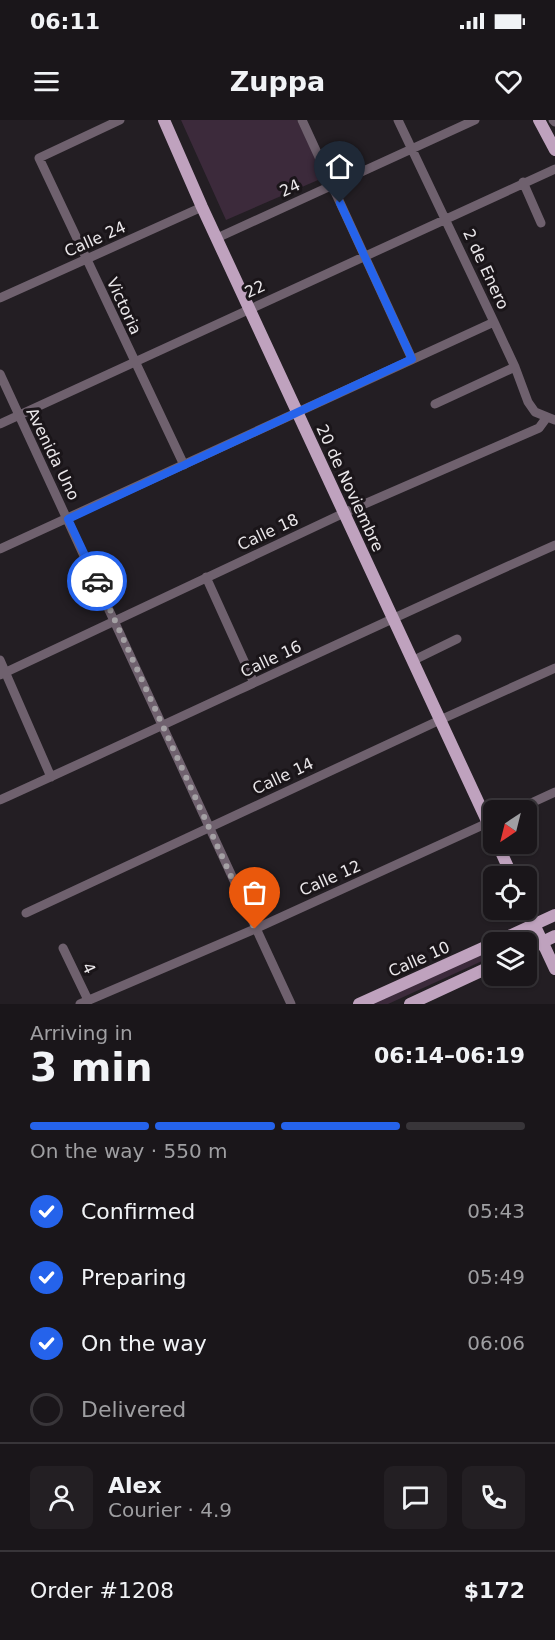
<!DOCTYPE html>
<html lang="en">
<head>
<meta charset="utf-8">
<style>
  body { margin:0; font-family:"DejaVu Sans",sans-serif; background:#231f23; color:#f1f3f6; height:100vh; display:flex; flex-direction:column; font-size:22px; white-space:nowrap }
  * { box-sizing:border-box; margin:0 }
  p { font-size:20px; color:#9f9fa2 }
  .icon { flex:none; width:33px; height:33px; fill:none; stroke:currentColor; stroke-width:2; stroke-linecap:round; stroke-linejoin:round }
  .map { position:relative; height:884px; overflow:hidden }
  .drawer { display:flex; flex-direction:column; background:#1a161a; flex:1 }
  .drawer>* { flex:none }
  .needle { width:39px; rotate:215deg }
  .controls { position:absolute; left:483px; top:680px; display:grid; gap:12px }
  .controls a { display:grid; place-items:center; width:54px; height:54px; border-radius:9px; background:#1a161a; box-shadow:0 2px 4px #0004,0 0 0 2px #383539; font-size:30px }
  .pin { position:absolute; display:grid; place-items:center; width:51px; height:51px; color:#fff; margin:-62px -26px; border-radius:50% 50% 50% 0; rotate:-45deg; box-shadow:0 0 6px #0007 }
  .pin .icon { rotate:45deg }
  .courier { position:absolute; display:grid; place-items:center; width:60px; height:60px; margin:-30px; border:4px solid #2563eb; border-radius:50%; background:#fff; color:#222; box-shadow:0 2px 8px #0007 }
  .headline em { font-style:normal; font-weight:800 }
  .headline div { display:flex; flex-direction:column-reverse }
  .headline { display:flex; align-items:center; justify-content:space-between; height:102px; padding:0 30px }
  h1 { font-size:39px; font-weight:800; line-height:45px }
  .bar { display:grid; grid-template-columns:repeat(4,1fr); gap:9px 6px; align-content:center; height:72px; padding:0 30px }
  .bar i { height:8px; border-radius:4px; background:#383539 }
  .bar .active { background:#2563eb }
  .bar p { grid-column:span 4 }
  .line { display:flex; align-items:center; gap:15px; padding:0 30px; border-top:2px solid #383539 }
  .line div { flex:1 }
  .round { display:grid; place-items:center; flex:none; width:63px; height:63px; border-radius:9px; background:#231f23 }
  ol { padding:0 30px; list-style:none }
  li { display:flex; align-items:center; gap:18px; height:66px }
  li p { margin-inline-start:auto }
  li .icon { padding:6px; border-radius:50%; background:#2563eb; color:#fff; stroke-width:4 }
  li:last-child { color:#9f9fa2 }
  li i { width:33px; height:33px; border:3px solid #383539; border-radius:50% }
  .status { display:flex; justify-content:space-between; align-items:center; height:42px; padding:0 30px; background:#1a161a; direction:ltr }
  .status svg { height:16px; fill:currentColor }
  header { display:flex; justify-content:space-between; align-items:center; height:78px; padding:0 30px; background:#1a161a; font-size:27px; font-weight:800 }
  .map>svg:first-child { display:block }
</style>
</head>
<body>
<div class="status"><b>06:11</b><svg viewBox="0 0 49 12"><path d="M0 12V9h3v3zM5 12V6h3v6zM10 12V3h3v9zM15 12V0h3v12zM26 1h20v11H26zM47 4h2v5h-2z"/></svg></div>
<header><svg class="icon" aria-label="menu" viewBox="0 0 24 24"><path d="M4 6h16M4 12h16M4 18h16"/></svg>Zuppa<svg class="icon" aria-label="heart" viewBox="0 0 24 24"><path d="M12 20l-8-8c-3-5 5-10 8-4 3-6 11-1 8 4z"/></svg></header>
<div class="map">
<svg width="555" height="884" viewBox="0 0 555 884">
  <rect width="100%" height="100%" fill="#231e23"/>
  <path fill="#3c2a3b" d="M 181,0 L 297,0 L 325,57 L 226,100 Z
    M 493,827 L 493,836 L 388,884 L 368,884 Z"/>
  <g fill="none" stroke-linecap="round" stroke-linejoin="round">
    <path stroke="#6f616e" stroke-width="9" d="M 120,0 L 39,38 L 184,345
      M 302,0 L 412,239
      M 398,0 L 494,202 L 515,247 L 528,282 L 535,292 L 555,300
      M 553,0 L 555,2
      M 523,62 L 541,103
      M 217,118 L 475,0
      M 0,178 L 202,87
      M 0,254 L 291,884
      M 435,284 L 515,247
      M 0,304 L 555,49
      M 0,429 L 494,202
      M 206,457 L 254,563
      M 0,540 L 51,657
      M 412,541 L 457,519
      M 0,555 L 344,393 L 539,308 L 547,297
      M 0,680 C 185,596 369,508 555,425
      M 516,690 L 555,672
      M 26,793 L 440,600 L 555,548
      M 63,828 L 88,880
      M 80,884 L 255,809 L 494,700"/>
    <path stroke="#bfa2be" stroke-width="12" d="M 164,0 L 202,87 L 494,716
      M 539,0 L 555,30
      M 497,723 L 512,756
      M 526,787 L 555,849
      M 496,822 L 555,795
      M 526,830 L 555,816
      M 359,884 L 494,823
      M 410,884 L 494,845"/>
  </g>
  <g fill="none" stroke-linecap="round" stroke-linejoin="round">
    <path stroke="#a4a1a4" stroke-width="6" stroke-dasharray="0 10.8" d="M 97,461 L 255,809"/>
    <path stroke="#2563eb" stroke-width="8" d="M 97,461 L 68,399 L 412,239 L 340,83"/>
  </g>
  <g text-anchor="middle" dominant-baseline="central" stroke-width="6" stroke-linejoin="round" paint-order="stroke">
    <g font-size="16" fill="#eae7ea" stroke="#1a1519">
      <text transform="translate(290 68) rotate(-25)">24</text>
      <text transform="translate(95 119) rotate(-24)">Calle 24</text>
      <text transform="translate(486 149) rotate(65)">2 de Enero</text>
      <text transform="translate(255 169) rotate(-25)">22</text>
      <text transform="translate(124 186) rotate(65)">Victoria</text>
      <text transform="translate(53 334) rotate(64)">Avenida Uno</text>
      <text transform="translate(350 368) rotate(65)">20 de Noviembre</text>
      <text transform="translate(268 412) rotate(-25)">Calle 18</text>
      <text transform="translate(271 539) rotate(-25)">Calle 16</text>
      <text transform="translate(283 656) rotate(-25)">Calle 14</text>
      <text transform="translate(330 758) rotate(-24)">Calle 12</text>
      <text transform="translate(419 839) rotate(-24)">Calle 10</text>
      <text transform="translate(89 848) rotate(65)">4</text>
    </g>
  </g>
</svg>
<div class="controls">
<a><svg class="needle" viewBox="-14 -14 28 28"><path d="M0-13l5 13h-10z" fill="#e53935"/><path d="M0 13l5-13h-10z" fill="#9f9fa2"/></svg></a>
<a><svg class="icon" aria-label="locate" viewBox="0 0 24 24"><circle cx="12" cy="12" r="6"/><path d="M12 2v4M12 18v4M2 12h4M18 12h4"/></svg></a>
<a><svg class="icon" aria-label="layers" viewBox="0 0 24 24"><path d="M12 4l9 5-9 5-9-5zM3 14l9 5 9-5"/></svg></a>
</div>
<div class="pin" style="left:255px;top:809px;background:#ea580c"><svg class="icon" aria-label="bag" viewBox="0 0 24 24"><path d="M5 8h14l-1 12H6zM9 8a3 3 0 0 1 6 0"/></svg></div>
<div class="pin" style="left:340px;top:83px;background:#1f2937"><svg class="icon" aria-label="home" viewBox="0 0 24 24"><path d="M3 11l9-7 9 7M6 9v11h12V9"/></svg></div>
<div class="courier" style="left:97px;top:461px"><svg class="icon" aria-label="car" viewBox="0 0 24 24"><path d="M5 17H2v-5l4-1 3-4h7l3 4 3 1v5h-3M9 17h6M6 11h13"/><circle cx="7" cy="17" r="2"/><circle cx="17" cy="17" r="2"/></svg></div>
</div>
<section class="drawer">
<div class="headline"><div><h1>3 min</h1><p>Arriving in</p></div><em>06:14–06:19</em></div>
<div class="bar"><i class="active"></i><i class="active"></i><i class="active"></i><i></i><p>On the way · 550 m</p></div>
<ol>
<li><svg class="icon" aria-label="check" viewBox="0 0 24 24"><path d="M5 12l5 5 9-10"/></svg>Confirmed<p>05:43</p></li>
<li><svg class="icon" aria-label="check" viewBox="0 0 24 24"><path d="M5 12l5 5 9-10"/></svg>Preparing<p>05:49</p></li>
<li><svg class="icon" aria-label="check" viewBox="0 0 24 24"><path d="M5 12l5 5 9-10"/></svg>On the way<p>06:06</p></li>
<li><i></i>Delivered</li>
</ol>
<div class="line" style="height:108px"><a class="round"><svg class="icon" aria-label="person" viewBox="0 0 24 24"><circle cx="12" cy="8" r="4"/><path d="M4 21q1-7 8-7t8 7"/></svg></a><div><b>Alex</b><p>Courier · 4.9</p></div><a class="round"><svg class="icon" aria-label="chat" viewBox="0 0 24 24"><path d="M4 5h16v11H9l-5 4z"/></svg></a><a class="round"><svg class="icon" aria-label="phone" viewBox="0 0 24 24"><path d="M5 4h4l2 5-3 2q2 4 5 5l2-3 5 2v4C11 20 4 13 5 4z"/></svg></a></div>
<div class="line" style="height:78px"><div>Order #1208</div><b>$172</b></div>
</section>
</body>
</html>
